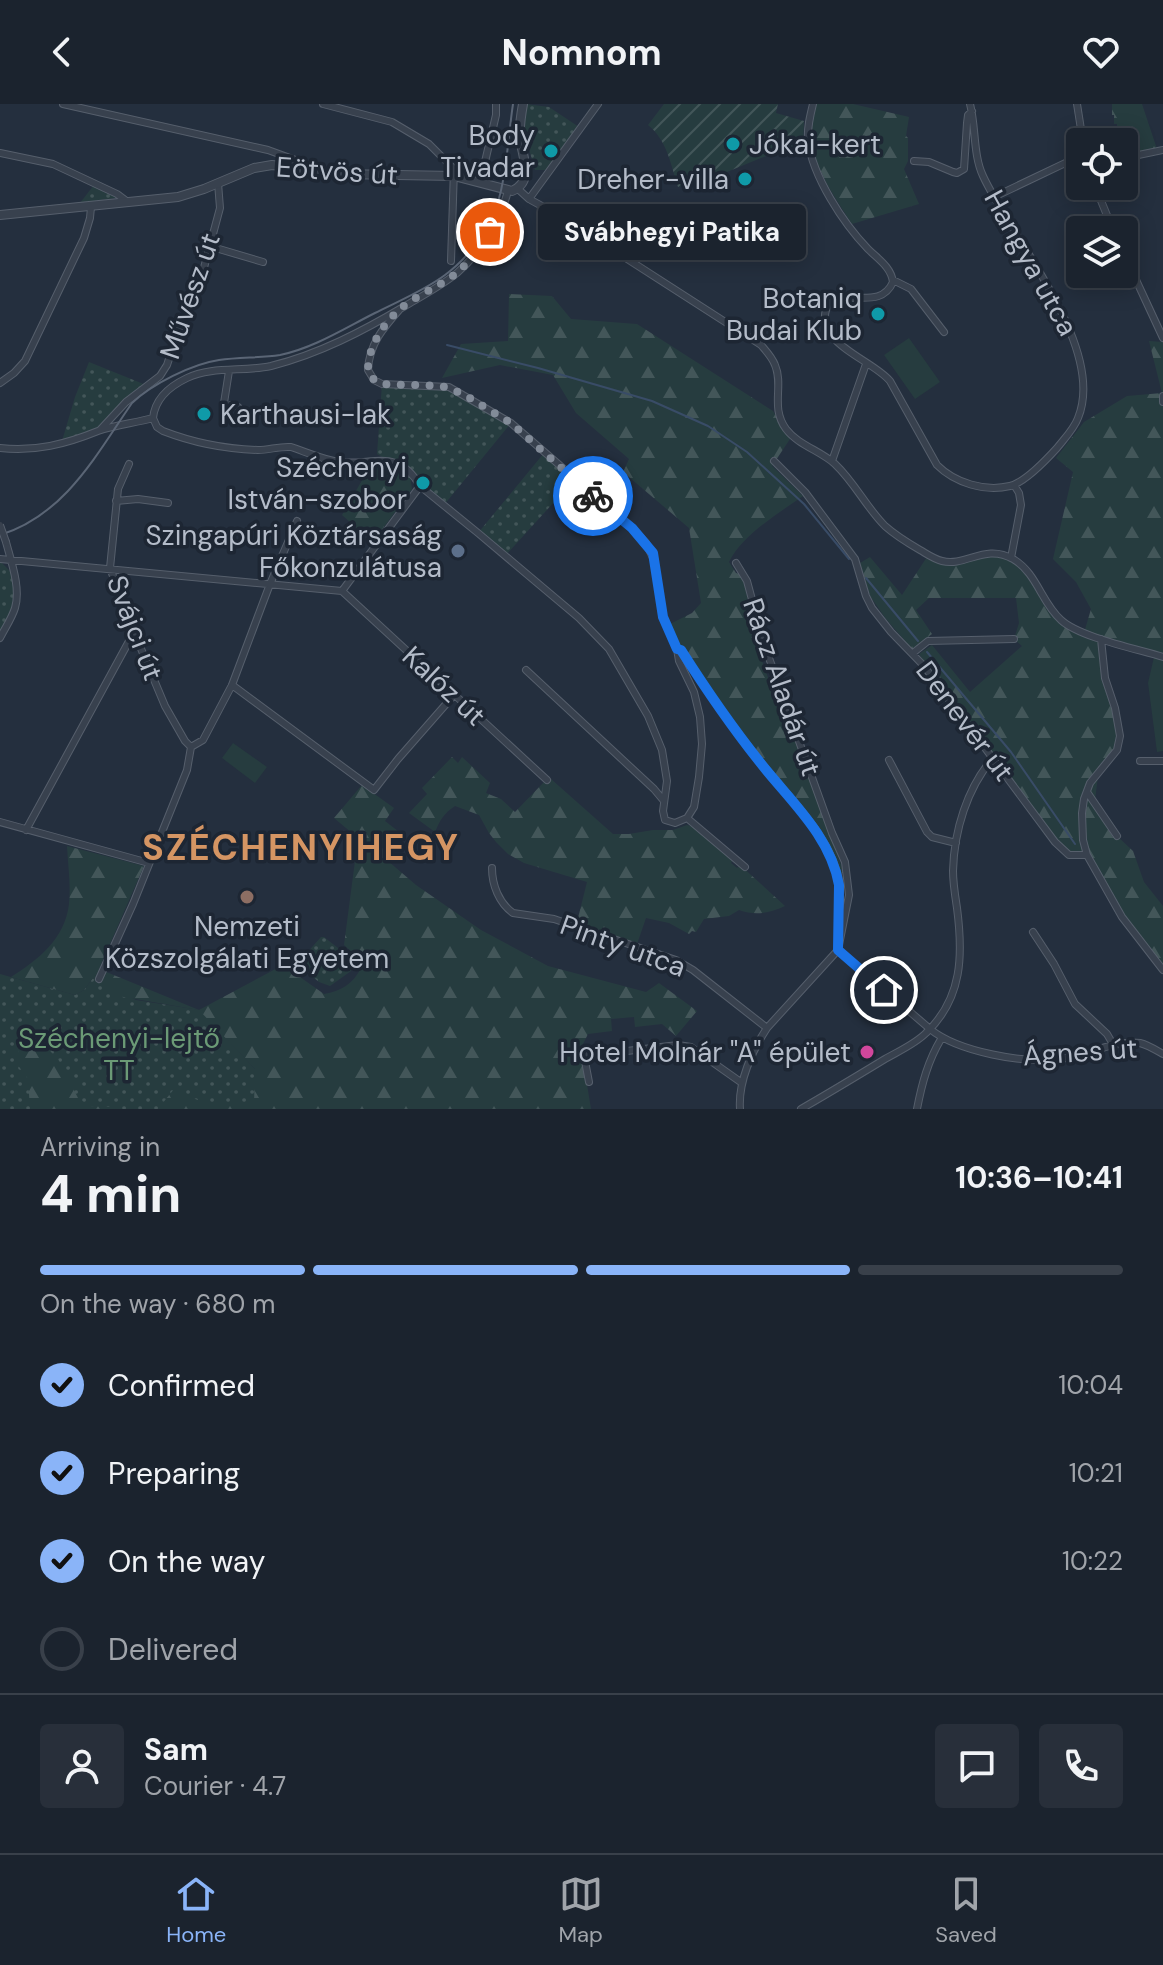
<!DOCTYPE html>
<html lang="en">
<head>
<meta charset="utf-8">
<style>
  body { margin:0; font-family:"DM Sans",sans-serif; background:#282f3a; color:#f1f3f6; height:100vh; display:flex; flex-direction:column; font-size:30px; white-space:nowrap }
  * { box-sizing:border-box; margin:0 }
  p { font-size:26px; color:#a0a4aa }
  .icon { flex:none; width:44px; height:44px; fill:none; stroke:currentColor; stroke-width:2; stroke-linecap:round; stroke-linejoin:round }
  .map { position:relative; height:1005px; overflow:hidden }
  .details { display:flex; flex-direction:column; background:#1b232e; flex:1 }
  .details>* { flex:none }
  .tools { position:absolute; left:1066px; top:24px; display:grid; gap:16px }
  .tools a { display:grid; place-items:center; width:72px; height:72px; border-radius:8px; background:#1b232e; box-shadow:0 4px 20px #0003,0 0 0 2px #39404a; font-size:40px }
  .pin { position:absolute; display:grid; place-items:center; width:68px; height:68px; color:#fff; margin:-34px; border:4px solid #fff; border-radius:50%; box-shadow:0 2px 8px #0007 }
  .courier { position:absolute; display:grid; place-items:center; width:80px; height:80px; margin:-40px; border:6px solid #1a73e8; border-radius:50%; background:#fff; color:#222; box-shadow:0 2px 10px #0007 }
  .bubble { position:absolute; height:56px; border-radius:8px; background:#1b232e; box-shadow:0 4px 20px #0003,0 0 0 2px #39404a; font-size:26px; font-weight:700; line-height:56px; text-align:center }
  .headline em { font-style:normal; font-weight:700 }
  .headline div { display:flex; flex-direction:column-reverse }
  .headline { display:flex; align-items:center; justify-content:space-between; height:136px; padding:0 40px }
  h1 { font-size:52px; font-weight:700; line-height:60px }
  .bar { display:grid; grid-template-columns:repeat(4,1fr); gap:12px 8px; align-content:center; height:96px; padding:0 40px }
  .bar i { height:10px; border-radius:6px; background:#39404a }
  .bar .selected { background:#8ab4f8 }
  .bar p { grid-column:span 4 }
  .line { display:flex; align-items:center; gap:20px; padding:0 40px; border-top:2px solid #39404a }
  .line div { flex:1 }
  .round { display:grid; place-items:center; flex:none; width:84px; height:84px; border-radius:8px; background:#282f3a }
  ol { padding:0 40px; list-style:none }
  li { display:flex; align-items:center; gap:24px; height:88px }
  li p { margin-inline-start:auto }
  li .icon { padding:8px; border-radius:50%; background:#8ab4f8; color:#111; stroke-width:4 }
  li:last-child { color:#a0a4aa }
  li i { width:44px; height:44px; border:4px solid #39404a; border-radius:50% }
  header { display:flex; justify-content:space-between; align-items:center; height:104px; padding:0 40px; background:#1b232e; font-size:36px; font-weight:700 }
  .dock { display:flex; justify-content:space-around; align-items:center; height:112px; border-top:2px solid #39404a; background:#1b232e; font-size:22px; color:#a0a4aa }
  .dock a { display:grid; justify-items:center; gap:4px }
  .dock .selected { color:#8ab4f8 }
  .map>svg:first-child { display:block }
</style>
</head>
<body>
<header><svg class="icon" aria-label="back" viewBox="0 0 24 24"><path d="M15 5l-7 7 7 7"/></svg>Nomnom<svg class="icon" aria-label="heart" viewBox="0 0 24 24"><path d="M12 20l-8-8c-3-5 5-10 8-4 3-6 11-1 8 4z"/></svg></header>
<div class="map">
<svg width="1163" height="1005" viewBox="0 0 1163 1005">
  <defs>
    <pattern id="grass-dots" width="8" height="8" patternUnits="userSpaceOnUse" patternTransform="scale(2)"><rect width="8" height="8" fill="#263c3f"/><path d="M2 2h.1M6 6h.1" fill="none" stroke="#435659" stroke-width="1.8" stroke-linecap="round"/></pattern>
    <pattern id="forest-firs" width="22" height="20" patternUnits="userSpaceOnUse" patternTransform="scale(2)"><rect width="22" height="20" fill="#263c3f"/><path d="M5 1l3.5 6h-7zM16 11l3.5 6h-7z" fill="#435659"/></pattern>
    <pattern id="garden-furrows" width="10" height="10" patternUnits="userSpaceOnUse" patternTransform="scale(2)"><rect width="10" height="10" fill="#263c3f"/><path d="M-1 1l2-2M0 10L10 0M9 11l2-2" fill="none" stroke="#435659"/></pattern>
  </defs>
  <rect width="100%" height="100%" fill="#242f3e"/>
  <path fill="url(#grass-dots)" d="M 526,0 L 549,3 L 579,23 L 546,66 L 535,66 L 524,28 Z
    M 94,81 L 116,92 L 115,94 L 80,99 Z
    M 89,258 L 146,281 L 100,323 L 62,337 L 75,293 Z
    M 382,280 L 442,282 L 511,319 L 444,401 L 412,370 L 377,350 Z
    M 544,349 L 575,375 L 505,452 L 478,429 Z
    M 0,457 L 11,468 L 14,489 L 13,503 L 0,528 Z
    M 321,833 L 324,833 L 352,855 L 351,867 L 330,882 L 319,878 L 297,860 Z
    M 0,870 L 75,891 L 84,886 L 93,874 L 136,896 L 200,906 L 255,965 L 308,1005 L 0,1005 Z"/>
  <path fill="url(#forest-firs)" d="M 816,0 L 853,0 L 909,13 L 906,32 L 908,34 L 908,57 L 904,65 L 919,100 L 852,120 C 835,93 814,65 811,32 C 810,21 814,10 816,0 Z
    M 1112,0 L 1142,0 L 1157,45 L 1124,50 L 1124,38 L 1121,38 L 1122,32 L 1117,30 L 1117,20 L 1114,20 L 1114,11 L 1112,11 Z
    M 509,190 L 552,192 L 571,215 L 637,220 L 773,307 L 790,335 L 772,362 L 803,392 C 779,409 742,431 729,458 L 736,469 L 740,470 L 743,475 L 752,514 L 760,538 L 756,540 L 775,593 L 780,592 L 844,769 L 840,769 L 788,686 L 768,664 L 682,548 L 670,520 L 692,509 L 701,499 L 689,424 L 623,368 L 629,355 L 576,309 L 553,271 L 500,261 L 442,274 L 461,240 L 508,237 Z
    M 1149,237 L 1163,238 L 1163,553 L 1102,535 L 1102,557 L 1119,619 L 1117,646 L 1099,664 L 1094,704 L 1113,733 L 1117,732 L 1133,747 L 1144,778 L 1163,802 L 1163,866 L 1131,827 L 1087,751 L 1063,747 L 919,550 L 932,541 L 970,588 L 1022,542 L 1014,535 L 1019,519 L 1016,494 L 929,494 L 916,506 L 932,530 L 912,545 L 886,515 L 870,492 L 860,459 L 870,453 L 902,491 L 927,453 L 945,461 L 954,457 L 994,449 L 1021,461 L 1061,516 L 1084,529 L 1091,505 L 1076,478 L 1053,455 L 1073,368 L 1056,354 L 1084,318 L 1127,292 L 1162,289 Z
    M 383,358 L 400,365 L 410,372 L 412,385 L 381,427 L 375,423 L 367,433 L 342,411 L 372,359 Z
    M 452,653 L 458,659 L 462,653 L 490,679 L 486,689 L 501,695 L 515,708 L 544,678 L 547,680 L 551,675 L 613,730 L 629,730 L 653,726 L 673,726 L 687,721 L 693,723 L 733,756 L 731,759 L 737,764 L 740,761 L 785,802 C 770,809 756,812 739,806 L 729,812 L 704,815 L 696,828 L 692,827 L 689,830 L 669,819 L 646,814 L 637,840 L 577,818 L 587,778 L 524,759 L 508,750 L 496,738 L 489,729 L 479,711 L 455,702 C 444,709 440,716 435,728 L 409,709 L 427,690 L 422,684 Z
    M 362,681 L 394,704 L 385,717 L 403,731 L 388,757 L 416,781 L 481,826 L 548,862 L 646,888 L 659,879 L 697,907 L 676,932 L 662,920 L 635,923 L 634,913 L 611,915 L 612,927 L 588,930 L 581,944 L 591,1005 L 158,1005 L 174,985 C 204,1002 220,1002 254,1000 L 255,965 L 199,906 L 112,891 L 101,878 L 93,874 L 84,886 L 75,891 L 11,873 C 38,856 65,835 69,800 C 71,781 68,761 67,742 L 144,762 L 99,865 L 199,906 L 283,861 L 324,890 C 341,887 353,880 361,864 L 357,853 L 344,841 L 358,734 L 334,714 Z
    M 27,924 L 58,955 L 78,994 L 89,1002 L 113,1003 L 113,1005 L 30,1005 L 28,975 L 17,960 L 20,928 Z"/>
  <path fill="url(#garden-furrows)" d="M 664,0 L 778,0 L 776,9 L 804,17 L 803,42 L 766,52 L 705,77 L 695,78 L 678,83 C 671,61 667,36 648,21 Z"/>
  <path fill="#263c3f" d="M 909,234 L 940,278 L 915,295 L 884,251 Z
    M 1154,553 L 1163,556 L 1163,647 L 1157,648 L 1148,579 Z
    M 233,639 L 267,663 L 255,679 L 222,654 Z"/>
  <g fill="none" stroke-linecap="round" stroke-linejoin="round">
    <path stroke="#394c67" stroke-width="2" d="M 447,241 L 538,264 L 652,297 L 708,322 L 747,348 L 804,400 L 849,455
      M 866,474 L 918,537
      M 927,548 L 1011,648 L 1075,740"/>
    <g stroke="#565f6c" stroke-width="8">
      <path id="minor" d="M 63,0 L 268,46 L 301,58 L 310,65
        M 323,0 L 392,18 L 429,40 L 454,65 L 451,157
        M 813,0 C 810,12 807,24 808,37 C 813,73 843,119 868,145 C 878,155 891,163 893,178 C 881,205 852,187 830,197 C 806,237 871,254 890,277 L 937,361 C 955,379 985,388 1010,382 C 1026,378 1047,355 1057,344 C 1064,335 1074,325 1078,314 C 1107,244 1012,135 983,72 C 973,51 976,23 970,0
        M 1077,0 L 1083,38
        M 0,49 L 53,60 L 117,90 L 125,96 L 126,99
        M 1124,54 L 1163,46
        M 914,57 L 929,58 L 953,68 L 957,69 L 964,65 L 967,19 L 968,11 L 972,7
        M 480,79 L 496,11 L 496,0
        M 1095,82 L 1113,126
        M 518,85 L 529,95 L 562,113 L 761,241 C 766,247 772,253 775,261 C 784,282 770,303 786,325 C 798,341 821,347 835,360 C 855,379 866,403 885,422 C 895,431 908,439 920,446 C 927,450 934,455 942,457 C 966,463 985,439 1013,455 C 1037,469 1041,498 1061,516 C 1079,533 1137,545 1163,553
        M 994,93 L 1080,52
        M 529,95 L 598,0
        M 209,142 L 263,158
        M 1124,150 L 1163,234
        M 893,176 L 911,185 L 944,228
        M 400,205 C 384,223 369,240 368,266 L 374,276 L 382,280 L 449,283 L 511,319 L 632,424 L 646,439 L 654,456 L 663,513 L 677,545 L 679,557 L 694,588 L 700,613 L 702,640 L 699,673 L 694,703 L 687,714
        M 229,267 L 224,299 L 238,303
        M 0,279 L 14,269 L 25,257 L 84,134 L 90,114 L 91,103
        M 1163,292 L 1163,298
        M 153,314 L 157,323 L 163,327 C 194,339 225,345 258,346 C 269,346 280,342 291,343 C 306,348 323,356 340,358 C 372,362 398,343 420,382 L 478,429 L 579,514 L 609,545 L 648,612 L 662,646 L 667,677 L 663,707 L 665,716 L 675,719 L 687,714
        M 153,314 C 155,295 170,282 187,274 C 212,262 243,268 271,262 C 319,250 363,227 405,202 C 422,192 441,182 457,169 C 480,149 500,118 508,87
        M 100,326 L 126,298 L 160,272 L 167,261 L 181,218 L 202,171 L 220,104 L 218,79
        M 0,344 C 35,348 66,340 98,327 C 115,321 135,319 153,314
        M 774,357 L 805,388 L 855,455 L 866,492 L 872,504 L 891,528 L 924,562 L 1055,738 L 1069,751 L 1087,751
        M 832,357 L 866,260
        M 129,360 L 118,385 L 110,464 L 134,528 L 165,602 L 185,637 L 191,643
        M 116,397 L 138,395 L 168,399
        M 1011,454 L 1021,401 L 1019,389 L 1014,381
        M 0,455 L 342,487
        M 736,459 L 747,477 L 764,540 L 832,729 L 845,758 L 849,791 L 838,846 L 767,924 C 752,947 738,978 740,1005
        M 342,487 L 547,676
        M 342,487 L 420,382
        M 0,534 C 5,524 12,514 15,504 C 21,484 11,457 6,438
        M 1101,535 L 1105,574 L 1115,604 L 1120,632 L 1117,646 L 1090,679 L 1084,695 L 1082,709 L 1083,736 L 1087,751 L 1122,813 L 1163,866
        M 677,545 L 681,546 C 707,587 736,628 767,666 C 792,697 825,728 837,768 C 843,789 838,813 838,835
        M 913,549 L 928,537 L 1014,535
        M 526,566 L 654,685 L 664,697
        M 232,581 L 374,686 L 398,655 L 454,591
        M 191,643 L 203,636 L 232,581 L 270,480 L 297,417
        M 889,656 L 927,728 L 932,733 L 956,739
        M 1140,657 L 1163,657
        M 1087,688 L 1117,732
        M 687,714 L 745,763
        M 0,718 L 149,759
        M 26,726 L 134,528
        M 492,764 C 492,781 499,799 513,809 L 554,815 L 676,856 L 693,866 L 767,924
        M 1033,828 L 1054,860 L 1075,900 L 1107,930 L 1114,942
        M 838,846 L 930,925 C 958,948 1025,960 1061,955 C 1084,952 1118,935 1140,939 C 1148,941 1156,946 1163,950
        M 99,875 L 133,800 L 187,666 L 191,643
        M 589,978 L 584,952 L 678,941 L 691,943 L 742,979
        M 801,1005 C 829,989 857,972 885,955 C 899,947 915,940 926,929 C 963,894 963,850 957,804 C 955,791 953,779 953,767 C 954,727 967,684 993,654
        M 917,1005 C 922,979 928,957 941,935"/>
    </g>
    <g stroke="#565f6c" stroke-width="10">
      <path id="tertiary" d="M 0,111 L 178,93 L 204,85 L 254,64 L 272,61 L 341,70 L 454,72 L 512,87 C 535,77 522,53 520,33 C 519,22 521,11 523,0"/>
    </g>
    <use href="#minor" stroke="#38414e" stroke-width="6"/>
    <use href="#tertiary" stroke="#38414e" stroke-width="8"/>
    <path stroke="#5a6575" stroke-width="2" d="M 0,431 C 65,411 96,351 132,299 C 152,280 192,260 219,256 C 240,253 260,254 280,251 C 314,244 345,224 375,209 C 399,197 425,186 445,171 C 464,157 482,135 492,114 C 506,86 508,32 513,0"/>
    <g stroke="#565f6c" stroke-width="8" stroke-linecap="butt">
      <path id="minor-bridge" d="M 0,421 L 6,438"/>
    </g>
    <use href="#minor-bridge" stroke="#38414e" stroke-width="6"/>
  </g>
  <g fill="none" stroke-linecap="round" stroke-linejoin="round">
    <path stroke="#828b98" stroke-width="8" stroke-dasharray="0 14.4" d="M 490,128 C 479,143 469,160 454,171 C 437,184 415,192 400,205 C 383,220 368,243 368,266 L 374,276 L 382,280 L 442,282 L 463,290 L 511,319 L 593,392"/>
    <path stroke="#1a73e8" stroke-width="10" d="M 593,392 L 632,424 L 653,449 L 663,513 L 677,545 L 681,546 C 707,587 736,629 767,667 C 795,701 831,735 839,781 L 838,846 L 884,886"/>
  </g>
  <g fill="#0f9aa8" stroke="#1d2633" stroke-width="3">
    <circle cx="733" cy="40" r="8"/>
    <circle cx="551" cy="47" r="8"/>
    <circle cx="745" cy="75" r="8"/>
    <circle cx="878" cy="210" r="8"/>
    <circle cx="204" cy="310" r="8"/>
    <circle cx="423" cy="379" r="8"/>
  </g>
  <circle fill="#5c6f8a" stroke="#1d2633" stroke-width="3" cx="458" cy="447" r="8"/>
  <circle fill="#8d6e63" stroke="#1d2633" stroke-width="3" cx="247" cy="793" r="8"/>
  <circle fill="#d1479c" stroke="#1d2633" stroke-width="3" cx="867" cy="948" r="8"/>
  <g text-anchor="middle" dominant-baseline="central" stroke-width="7" stroke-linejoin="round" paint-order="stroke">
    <g font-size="28" fill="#b4bcc9" stroke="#1d2633" text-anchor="end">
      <text x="535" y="31">Body<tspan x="535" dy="32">Tivadar</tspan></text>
      <text x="749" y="40" text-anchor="start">Jókai-kert</text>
      <text x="729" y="75">Dreher-villa</text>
      <text x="862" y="194">Botaniq<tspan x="862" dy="32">Budai Klub</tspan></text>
      <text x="220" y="310" text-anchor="start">Karthausi-lak</text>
      <text x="407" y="363">Széchenyi<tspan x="407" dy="32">István-szobor</tspan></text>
      <text x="442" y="431">Szingapúri Köztársaság<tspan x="442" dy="32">Főkonzulátusa</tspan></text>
      <text x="247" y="822" text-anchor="middle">Nemzeti<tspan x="247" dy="32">Közszolgálati Egyetem</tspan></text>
      <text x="851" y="948">Hotel Molnár "A" épület</text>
    </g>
    <g font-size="28" fill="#b4bcc9" stroke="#1d2633">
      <text transform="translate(337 67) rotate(4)">Eötvös út</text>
      <text transform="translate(1031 159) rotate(61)">Hangya utca</text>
      <text transform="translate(190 192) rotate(-71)">Művész út</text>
      <text transform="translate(135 524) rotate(69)">Svájci út</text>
      <text transform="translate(444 582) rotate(43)">Kalóz út</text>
      <text transform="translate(782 583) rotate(71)">Rácz Aladár út</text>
      <text transform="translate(965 617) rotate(53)">Denevér út</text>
      <text transform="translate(623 842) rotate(20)">Pinty utca</text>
      <text transform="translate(1080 948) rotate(-4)">Ágnes út</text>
    </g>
    <g font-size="28" fill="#6b9a76" stroke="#1d2633">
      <text x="119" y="934">Széchenyi-lejtő<tspan x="119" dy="32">TT</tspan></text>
    </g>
    <g font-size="36" font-weight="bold" letter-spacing="2" fill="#d59563" stroke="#1d2633">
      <text x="301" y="743">SZÉCHENYIHEGY</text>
    </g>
  </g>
</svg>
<div class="tools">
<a><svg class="icon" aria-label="locate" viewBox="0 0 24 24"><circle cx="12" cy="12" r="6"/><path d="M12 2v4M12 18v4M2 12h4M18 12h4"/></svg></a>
<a><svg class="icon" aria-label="layers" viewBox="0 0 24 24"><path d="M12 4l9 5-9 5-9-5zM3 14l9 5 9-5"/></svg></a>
</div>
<div class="pin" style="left:490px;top:128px;background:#ea580c"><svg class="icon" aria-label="bag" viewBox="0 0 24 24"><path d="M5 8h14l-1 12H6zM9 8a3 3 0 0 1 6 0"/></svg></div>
<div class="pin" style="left:884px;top:886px;background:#1f2937"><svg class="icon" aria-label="home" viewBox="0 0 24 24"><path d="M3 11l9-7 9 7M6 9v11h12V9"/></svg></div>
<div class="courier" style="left:593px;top:392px"><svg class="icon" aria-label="bike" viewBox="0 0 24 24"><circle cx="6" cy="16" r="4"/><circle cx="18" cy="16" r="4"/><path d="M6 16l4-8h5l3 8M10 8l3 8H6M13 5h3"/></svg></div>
<div class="bubble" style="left:538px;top:100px;width:268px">Svábhegyi Patika</div>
</div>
<section class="details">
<div class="headline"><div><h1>4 min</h1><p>Arriving in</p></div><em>10:36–10:41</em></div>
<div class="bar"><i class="selected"></i><i class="selected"></i><i class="selected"></i><i></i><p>On the way · 680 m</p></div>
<ol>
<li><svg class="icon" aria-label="check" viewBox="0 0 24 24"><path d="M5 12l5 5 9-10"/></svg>Confirmed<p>10:04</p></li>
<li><svg class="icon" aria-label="check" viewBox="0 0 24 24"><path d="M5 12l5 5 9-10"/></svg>Preparing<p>10:21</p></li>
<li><svg class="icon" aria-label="check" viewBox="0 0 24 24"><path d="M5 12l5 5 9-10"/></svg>On the way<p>10:22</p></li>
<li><i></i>Delivered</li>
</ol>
<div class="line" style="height:144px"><a class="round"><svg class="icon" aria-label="person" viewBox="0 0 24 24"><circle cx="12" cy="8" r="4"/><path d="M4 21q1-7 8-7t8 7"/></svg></a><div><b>Sam</b><p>Courier · 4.7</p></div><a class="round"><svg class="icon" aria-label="chat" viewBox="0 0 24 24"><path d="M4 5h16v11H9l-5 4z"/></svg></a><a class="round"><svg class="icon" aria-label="phone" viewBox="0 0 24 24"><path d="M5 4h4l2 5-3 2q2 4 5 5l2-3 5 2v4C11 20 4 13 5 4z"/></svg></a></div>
</section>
<nav class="dock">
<a class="selected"><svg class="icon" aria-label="home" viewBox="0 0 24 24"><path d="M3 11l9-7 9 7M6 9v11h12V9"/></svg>Home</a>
<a><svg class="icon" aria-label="map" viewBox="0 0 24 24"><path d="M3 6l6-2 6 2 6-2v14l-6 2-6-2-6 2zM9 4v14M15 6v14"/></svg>Map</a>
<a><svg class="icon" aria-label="saved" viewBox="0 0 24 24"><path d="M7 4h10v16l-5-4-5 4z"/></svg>Saved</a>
</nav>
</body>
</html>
